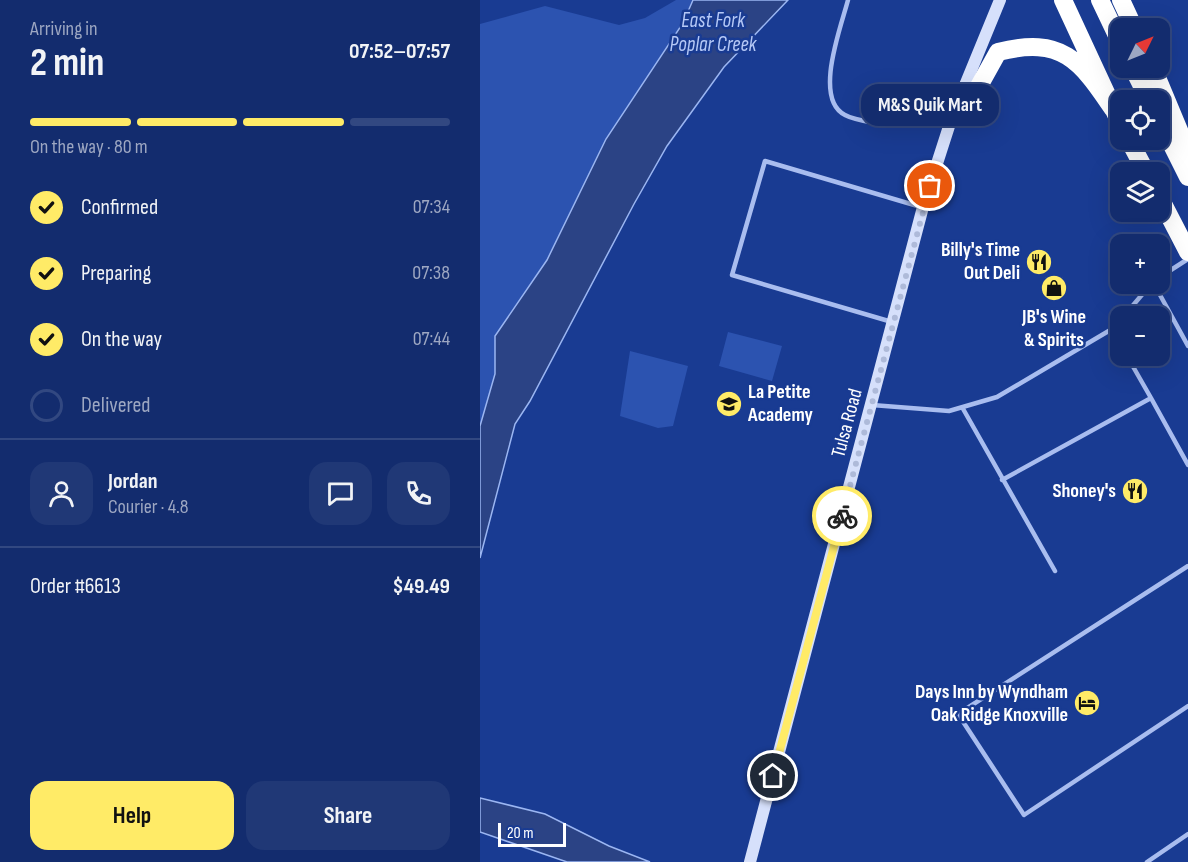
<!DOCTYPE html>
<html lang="en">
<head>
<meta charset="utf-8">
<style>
  body { margin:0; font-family:"Sofia Sans Condensed",sans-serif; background:#203876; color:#f1f3f6; height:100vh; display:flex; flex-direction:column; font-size:22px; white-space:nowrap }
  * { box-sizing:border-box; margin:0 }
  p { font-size:20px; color:#9da7c2 }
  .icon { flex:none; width:33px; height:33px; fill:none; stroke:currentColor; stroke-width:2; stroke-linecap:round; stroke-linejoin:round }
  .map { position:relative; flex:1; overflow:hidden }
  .sheet { display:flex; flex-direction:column; background:#132c6e; width:480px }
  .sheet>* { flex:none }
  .needle { width:39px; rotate:47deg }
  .fabs { position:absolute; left:630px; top:18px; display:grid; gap:12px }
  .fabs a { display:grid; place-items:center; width:60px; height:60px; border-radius:12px; background:#132c6e; box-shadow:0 6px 24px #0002,0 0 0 2px #324881; font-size:30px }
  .scale { position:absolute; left:18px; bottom:15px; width:68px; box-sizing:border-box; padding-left:6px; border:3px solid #fff; border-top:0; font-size:16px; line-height:21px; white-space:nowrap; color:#fff; -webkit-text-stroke:4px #193b92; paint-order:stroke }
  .pin { position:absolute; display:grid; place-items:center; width:51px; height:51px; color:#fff; margin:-26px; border:3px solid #fff; border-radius:50%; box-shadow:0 2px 6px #0007 }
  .courier { position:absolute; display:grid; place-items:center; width:60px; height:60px; margin:-30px; border:4px solid #ffeb67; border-radius:50%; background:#fff; color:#222; box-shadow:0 2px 8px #0007 }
  .bubble { position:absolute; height:42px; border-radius:18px; background:#132c6e; box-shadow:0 6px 24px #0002,0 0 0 2px #324881; font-size:20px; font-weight:700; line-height:42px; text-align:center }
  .overview em { font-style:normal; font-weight:700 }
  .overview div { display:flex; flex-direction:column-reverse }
  .overview { display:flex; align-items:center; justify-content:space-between; height:102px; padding:0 30px }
  h1 { font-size:39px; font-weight:700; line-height:45px }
  .bar { display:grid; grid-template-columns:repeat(4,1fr); gap:9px 6px; align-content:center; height:72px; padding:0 30px }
  .bar i { height:8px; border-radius:4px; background:#324881 }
  .bar .selected { background:#ffeb67 }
  .bar p { grid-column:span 4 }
  .line { display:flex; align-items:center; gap:15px; padding:0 30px; border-top:2px solid #324881 }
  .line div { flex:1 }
  .round { display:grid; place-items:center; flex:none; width:63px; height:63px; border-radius:18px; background:#203876 }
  ol { padding:0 30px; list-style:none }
  li { display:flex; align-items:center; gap:18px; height:66px }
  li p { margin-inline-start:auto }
  li .icon { padding:6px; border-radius:50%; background:#ffeb67; color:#111; stroke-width:4 }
  li:last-child { color:#9da7c2 }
  li i { width:33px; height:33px; border:3px solid #324881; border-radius:50% }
  .primary-button { display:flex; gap:12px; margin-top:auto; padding:12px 30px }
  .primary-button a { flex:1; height:69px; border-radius:18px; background:#ffeb67; color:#111; font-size:24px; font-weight:700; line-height:69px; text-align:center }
  .primary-button a+a { background:#203876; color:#f1f3f6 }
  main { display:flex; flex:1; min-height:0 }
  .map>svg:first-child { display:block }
</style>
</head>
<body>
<main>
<section class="sheet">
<div class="overview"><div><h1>2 min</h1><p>Arriving in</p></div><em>07:52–07:57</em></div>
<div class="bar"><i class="selected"></i><i class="selected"></i><i class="selected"></i><i></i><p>On the way · 80 m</p></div>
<ol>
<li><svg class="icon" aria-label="check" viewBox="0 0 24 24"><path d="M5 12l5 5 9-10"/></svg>Confirmed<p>07:34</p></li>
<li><svg class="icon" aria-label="check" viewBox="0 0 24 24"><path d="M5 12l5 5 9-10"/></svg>Preparing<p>07:38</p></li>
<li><svg class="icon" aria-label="check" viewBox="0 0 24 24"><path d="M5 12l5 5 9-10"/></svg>On the way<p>07:44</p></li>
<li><i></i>Delivered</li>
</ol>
<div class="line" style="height:108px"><a class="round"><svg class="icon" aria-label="person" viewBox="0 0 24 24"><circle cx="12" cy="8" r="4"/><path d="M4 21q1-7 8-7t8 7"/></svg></a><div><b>Jordan</b><p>Courier · 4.8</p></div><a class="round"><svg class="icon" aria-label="chat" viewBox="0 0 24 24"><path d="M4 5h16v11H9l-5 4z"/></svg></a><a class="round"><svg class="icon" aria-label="phone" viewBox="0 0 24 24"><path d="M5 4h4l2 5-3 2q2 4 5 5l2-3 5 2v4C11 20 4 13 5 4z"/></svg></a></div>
<div class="line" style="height:78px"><div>Order #6613</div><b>$49.49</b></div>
<div class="primary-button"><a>Help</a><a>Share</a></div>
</section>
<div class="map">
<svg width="708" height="862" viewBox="0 0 708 862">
  <rect width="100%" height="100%" fill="#193b92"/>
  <path fill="#2c53b0" d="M 196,0 L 212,0 L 203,23 L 126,139 L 67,260 L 15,336 L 15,374 L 0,426 L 0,24 L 65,6 L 139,25 L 165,18 Z
    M 248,332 L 302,346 L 292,381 L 239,366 Z
    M 150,351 L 208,366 L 193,426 L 178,428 L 140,416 Z"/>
  <path fill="#2b4385" stroke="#9bb6f2" stroke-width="1.5" d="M 213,0 L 308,0 L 244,67 L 187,146 L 154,204 L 50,401 L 35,424 L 0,558 L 0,426 L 15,374 L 15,336 L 67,260 L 126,139 L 203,23 Z
    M 0,798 L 65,814 L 129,846 L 170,862 L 87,862 L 0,832 Z"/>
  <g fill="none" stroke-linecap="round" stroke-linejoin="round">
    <path stroke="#a9bdef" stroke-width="4.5" d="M 368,0 C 361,27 333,99 365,115 C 376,121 394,122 406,125
      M 680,277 L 708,259
      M 674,284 L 708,346
      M 644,316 L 671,284
      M 412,322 L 252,275 L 285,161 L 441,207
      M 632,329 L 640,344
      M 671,398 L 708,465
      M 392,405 L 469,411 L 517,397 L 632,329 L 640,320
      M 482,407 L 575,571
      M 522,480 L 671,398 L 647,356
      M 708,566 L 478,714 L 544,815 L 708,706
      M 667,862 L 708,834"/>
    <path stroke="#d6e0fb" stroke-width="12" d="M 270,862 L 443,207 L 472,117 L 520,0"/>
    <path stroke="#fff" stroke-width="18" d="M 583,0 L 640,123
      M 620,0 L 640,42
      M 641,0 L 654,28
      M 653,68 L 669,100
      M 673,68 L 708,152
      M 472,117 L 498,88 L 518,52 C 582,36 600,60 633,109
      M 680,121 L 708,177
      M 649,140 L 666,172
      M 680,198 L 708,252"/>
  </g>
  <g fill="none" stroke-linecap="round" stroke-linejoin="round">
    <path stroke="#aebad9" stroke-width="6" stroke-dasharray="0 10.8" d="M 362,516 L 450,186"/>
    <path stroke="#ffeb67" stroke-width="8" d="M 293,776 L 362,516"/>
  </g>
  <defs>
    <g id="restaurant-disc" transform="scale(1.35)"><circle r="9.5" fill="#ffeb67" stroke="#193b92"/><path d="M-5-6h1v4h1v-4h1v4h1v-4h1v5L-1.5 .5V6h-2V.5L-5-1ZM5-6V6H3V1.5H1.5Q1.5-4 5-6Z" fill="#111"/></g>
    <g id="shop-disc" transform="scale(1.35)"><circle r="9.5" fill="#ffeb67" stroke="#193b92"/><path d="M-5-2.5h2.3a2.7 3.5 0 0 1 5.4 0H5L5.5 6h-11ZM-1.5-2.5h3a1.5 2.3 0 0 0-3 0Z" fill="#111"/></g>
    <g id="school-disc" transform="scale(1.35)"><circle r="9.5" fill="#ffeb67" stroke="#193b92"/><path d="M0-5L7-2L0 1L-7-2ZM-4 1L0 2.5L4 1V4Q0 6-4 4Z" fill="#111"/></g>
    <g id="hotel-disc" transform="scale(1.35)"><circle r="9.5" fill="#ffeb67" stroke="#193b92"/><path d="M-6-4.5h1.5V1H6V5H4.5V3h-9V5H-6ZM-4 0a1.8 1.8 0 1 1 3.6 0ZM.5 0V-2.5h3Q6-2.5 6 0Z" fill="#111"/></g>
  </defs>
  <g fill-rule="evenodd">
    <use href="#restaurant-disc" x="559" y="262"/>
    <use href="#shop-disc" x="574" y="288"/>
    <use href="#school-disc" x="249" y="404"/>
    <use href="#restaurant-disc" x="655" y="491"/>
    <use href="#hotel-disc" x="607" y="703"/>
  </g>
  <g text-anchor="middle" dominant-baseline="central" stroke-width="5" stroke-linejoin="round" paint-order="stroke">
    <g font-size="20" font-weight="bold" fill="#fff" stroke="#193b92" text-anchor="end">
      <text x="540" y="250">Billy's Time<tspan x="540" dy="23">Out Deli</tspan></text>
      <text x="574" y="317" text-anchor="middle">JB's Wine<tspan x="574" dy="23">&amp; Spirits</tspan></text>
      <text x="268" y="392" text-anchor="start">La Petite<tspan x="268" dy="23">Academy</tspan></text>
      <text x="636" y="491">Shoney's</text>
      <text x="588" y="692">Days Inn by Wyndham<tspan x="588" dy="23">Oak Ridge Knoxville</tspan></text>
    </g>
    <g font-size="20" fill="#fff" stroke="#193b92">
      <text transform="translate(367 423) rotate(-75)">Tulsa Road</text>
    </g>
    <g font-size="21" font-style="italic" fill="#b5c8f6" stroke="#193b92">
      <text x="233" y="20">East Fork<tspan x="233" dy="24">Poplar Creek</tspan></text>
    </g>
  </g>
</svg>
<div class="fabs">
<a><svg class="needle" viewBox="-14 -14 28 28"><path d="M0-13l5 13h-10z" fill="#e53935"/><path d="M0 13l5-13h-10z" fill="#9da7c2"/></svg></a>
<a><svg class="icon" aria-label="locate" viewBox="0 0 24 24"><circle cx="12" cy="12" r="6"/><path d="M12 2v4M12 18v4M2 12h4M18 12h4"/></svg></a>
<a><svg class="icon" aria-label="layers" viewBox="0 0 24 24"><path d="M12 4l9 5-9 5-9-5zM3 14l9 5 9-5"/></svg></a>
<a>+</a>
<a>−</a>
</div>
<div class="scale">20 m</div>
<div class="pin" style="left:450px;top:186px;background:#ea580c"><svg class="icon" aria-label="bag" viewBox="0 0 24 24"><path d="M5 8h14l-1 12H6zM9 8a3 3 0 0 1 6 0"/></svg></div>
<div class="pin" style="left:293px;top:776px;background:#1f2937"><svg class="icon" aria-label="home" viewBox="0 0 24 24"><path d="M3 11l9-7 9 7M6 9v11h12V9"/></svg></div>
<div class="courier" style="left:362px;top:516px"><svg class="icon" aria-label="bike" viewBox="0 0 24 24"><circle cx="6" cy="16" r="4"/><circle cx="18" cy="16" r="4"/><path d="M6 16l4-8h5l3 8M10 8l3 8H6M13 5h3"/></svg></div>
<div class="bubble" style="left:381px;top:84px;width:138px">M&amp;S Quik Mart</div>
</div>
</main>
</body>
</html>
